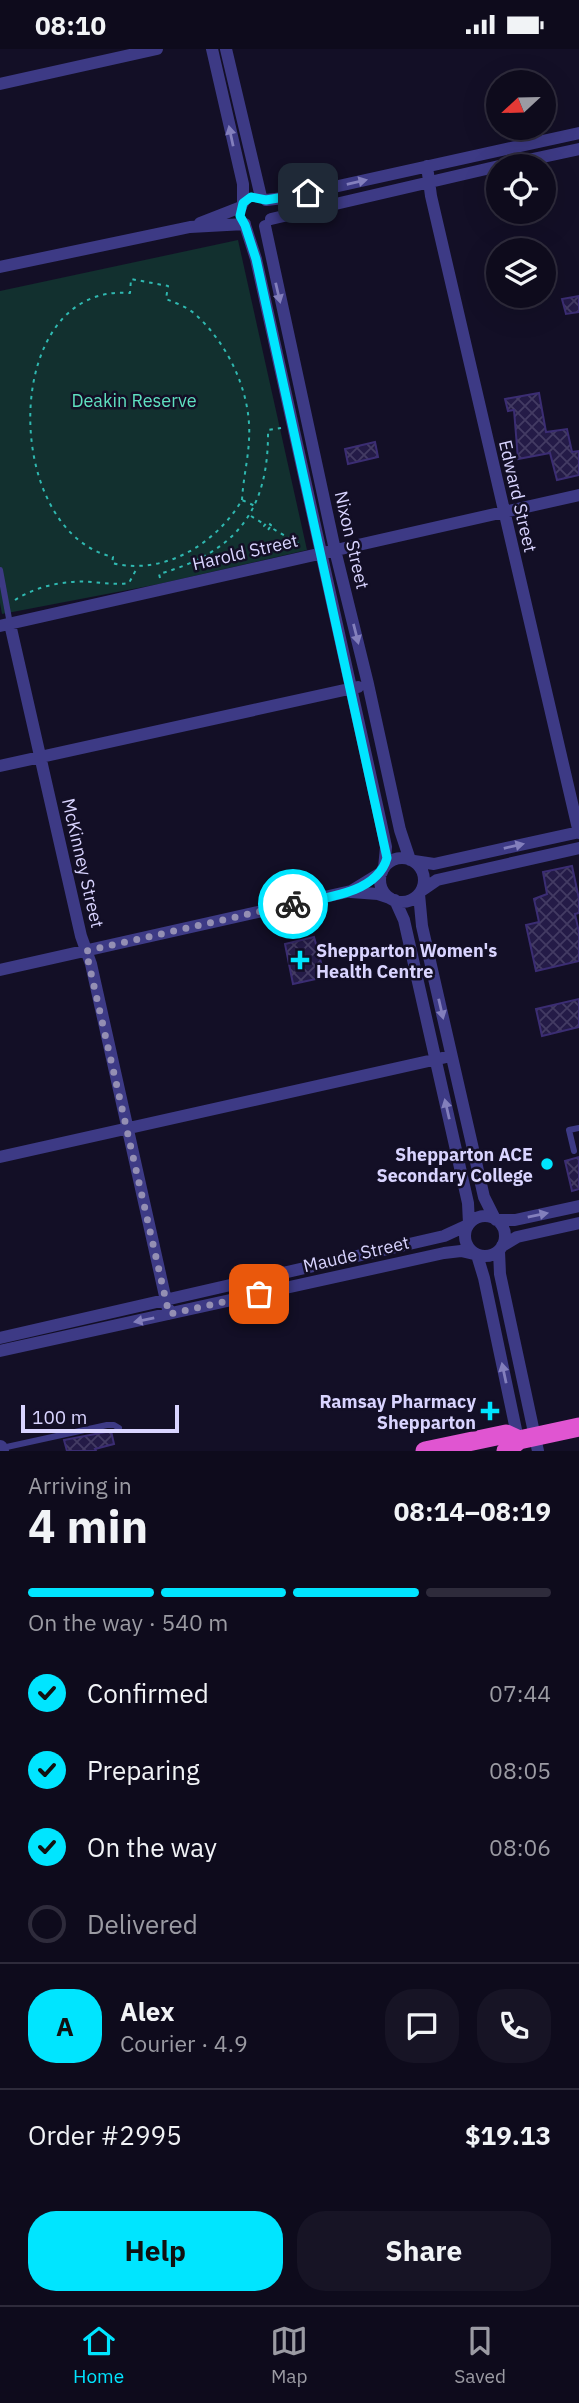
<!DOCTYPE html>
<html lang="en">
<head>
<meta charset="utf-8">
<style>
  body { margin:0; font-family:"IBM Plex Sans",sans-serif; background:#171425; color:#f1f3f6; height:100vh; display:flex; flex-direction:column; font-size:26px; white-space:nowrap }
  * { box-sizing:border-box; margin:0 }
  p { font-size:23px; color:#9b9ba3 }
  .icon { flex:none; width:38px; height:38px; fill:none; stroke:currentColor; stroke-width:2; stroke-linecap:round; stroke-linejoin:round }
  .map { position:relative; height:1402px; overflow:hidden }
  .details { display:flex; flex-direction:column; background:#0e0b1c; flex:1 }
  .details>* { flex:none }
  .needle { width:46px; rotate:248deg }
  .fabs { position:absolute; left:486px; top:21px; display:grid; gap:14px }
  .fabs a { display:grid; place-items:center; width:70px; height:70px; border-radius:50%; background:#0e0b1c; box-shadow:0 7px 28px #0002,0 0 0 2px #2e2b3b; font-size:35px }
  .scale { position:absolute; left:21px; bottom:18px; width:158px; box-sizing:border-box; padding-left:7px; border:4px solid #d9d4ff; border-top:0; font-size:19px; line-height:24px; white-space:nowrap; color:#d9d4ff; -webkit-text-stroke:5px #130f26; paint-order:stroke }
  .pin { position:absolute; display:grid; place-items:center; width:60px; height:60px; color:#fff; margin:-30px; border-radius:14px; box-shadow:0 4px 10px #0006 }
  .courier { position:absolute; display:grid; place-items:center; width:70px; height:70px; margin:-35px; border:5px solid #00e5ff; border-radius:50%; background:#fff; color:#222; box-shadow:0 2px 9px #0007 }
  .summary em { font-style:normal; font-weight:700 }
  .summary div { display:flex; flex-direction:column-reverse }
  .summary { display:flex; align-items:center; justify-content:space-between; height:119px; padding:0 28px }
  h1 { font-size:46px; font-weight:700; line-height:52px }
  .bar { display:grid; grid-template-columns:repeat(4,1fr); gap:10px 7px; align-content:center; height:84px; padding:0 28px }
  .bar i { height:9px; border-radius:5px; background:#2e2b3b }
  .bar .on { background:#00e5ff }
  .bar p { grid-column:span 4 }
  .line { display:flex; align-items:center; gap:18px; padding:0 28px; border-top:2px solid #2e2b3b }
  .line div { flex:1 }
  .round { display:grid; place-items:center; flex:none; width:74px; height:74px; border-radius:28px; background:#171425 }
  ol { padding:0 28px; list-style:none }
  li { display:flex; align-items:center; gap:21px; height:77px }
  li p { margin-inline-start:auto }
  li .icon { padding:7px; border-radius:50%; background:#00e5ff; color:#111; stroke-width:4 }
  li:last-child { color:#9b9ba3 }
  li i { width:38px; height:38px; border:4px solid #2e2b3b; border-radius:50% }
  .cta { display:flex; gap:14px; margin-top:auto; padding:14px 28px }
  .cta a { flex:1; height:80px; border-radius:28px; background:#00e5ff; color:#111; font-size:28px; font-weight:700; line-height:80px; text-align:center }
  .cta a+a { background:#171425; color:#f1f3f6 }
  .status { display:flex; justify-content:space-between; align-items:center; height:49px; padding:0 35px; background:#0e0b1c; direction:ltr }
  .status svg { height:19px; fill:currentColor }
  .tabs { display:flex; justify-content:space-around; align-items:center; height:98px; border-top:2px solid #2e2b3b; background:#0e0b1c; font-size:19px; color:#9b9ba3 }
  .tabs a { display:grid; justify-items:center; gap:4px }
  .tabs .on { color:#00e5ff }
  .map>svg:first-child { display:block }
</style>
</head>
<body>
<div class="status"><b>08:10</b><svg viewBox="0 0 49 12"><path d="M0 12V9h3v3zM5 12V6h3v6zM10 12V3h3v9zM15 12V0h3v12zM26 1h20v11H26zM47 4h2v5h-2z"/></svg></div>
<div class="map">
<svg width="579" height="1402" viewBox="0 0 579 1402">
  <defs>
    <pattern id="building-cross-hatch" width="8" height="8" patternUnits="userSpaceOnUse" patternTransform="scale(1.75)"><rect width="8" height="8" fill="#241b47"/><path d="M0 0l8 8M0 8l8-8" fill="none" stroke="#433b63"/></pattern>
  </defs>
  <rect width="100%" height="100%" fill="#130f26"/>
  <path fill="#12302f" d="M 238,191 L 307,501 L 159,535 L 2,565 L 0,554 L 0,242 Z"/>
  <path fill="url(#building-cross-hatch)" stroke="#3b2d73" stroke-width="2" d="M 579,247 L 579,263 L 566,265 L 562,250 Z
    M 539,344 L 546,383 L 567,380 L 572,403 L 579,402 L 579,426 L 557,431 L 550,404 L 518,410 L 514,361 L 508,362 L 505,350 Z
    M 375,393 L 378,408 L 348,415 L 345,400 Z
    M 572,817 L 579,850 L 579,864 L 575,865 L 579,883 L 579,912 L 536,922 L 526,876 L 539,873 L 534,850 L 547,845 L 543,823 Z
    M 314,888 L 325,928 L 293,935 L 285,895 Z
    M 579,950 L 579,978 L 542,987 L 536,960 Z
    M 579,1108 L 579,1140 L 572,1142 L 565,1112 Z
    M 111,1382 L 114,1395 L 95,1400 L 96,1402 L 67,1402 L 64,1391 Z"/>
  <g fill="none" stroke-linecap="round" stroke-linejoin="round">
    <path stroke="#2fb8b0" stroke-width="2" stroke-dasharray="3.5 5" stroke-linecap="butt" d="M 242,451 C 243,431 248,411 249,391 C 252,345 229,296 195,265 C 187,258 176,254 166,250 L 168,237 L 131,230 L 130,244 C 0,233 0,482 113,508 L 112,514 C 164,527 216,495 242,451 L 255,457
      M 251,467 L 264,475
      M 270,478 L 268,481 L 264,477 L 267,473 L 271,476 L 270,478 L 301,496
      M 160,529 L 159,525 C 236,503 269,462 268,381 L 281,379
      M 15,551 C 32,540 53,534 73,533 C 92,531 110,537 129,534 L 137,519"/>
    <path stroke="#3d3a85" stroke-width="6" d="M 0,521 L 10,575
      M 574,1102 L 569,1081 L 579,1079
      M 2,1399 L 107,1376 L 114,1376 L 119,1379"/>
    <path stroke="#3d3a85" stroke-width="12" d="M 212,0 L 243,135 L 243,154
      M 226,0 L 261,148
      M 0,35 L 157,0
      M 427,117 L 431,147 L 579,784
      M 500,117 L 579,100
      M 266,151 L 284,149 L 579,84
      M 271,170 L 499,117
      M 200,174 L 241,158
      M 245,176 L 256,210 L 381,774 L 386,798 L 384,819
      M 265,177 L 335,501 L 368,635 L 400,781 L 410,811
      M 0,218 L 190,178 L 245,175
      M 10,575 L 81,887 L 91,915 L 169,1265
      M 0,577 L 579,446
      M 0,717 L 358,638
      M380 831a22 22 0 1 1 44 0a22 22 0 1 1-44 0Z
      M 414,812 L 434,815 L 579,783
      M 421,842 L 437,831 L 579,799
      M 351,843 L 378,845 L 390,849
      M 419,845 L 422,877 L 484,1148 L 495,1170
      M 395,851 L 404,871 L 468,1154 L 469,1175
      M 0,921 L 351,842 L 382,823
      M 0,1108 L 451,1007
      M465 1187a20 20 0 1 1 40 0a20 20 0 1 1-40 0Z
      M 496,1171 L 515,1171 L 579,1157
      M 502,1197 L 517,1188 L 579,1174
      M 499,1202 L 500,1225 L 538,1402
      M 477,1206 L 484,1229 L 519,1395
      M 0,1289 L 444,1187 L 468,1176
      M 0,1302 L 444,1204 L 461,1202 L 474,1205"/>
    <path stroke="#3d3a85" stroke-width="16" d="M 0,1399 L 1,1402"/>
    <path stroke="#e055d1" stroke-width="19" d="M 425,1402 L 506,1385 L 519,1391
      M 506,1402 L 519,1391 L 579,1378"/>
  </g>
  <defs><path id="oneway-solid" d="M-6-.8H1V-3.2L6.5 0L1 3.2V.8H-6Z" transform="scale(1.75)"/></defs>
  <g fill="#837fbc">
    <use href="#oneway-solid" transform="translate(231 87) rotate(-102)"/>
    <use href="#oneway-solid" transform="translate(357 133) rotate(-13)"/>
    <use href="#oneway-solid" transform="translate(278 244) rotate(77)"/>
    <use href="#oneway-solid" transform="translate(356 585) rotate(76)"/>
    <use href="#oneway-solid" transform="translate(514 797) rotate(-13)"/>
    <use href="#oneway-solid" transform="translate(441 960) rotate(77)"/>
    <use href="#oneway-solid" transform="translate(447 1060) rotate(-103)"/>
    <use href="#oneway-solid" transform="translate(538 1166) rotate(-12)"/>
    <use href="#oneway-solid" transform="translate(144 1271) rotate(168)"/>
    <use href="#oneway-solid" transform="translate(504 1324) rotate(-102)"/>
  </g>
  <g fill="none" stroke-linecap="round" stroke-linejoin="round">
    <path stroke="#948fb3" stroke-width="7" stroke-dasharray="0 12.6" d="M 259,1245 L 169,1265 L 86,902 L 293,855"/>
    <path stroke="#00e5ff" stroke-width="9" d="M 293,855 C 323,849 377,845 387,809 L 256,210 L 245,176 L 240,167 L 243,154 L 251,148 L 266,151 L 308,144"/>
  </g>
  <g fill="#00e5ff" stroke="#130f26" stroke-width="2.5">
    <path d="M296.5 900.5h7v7h7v7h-7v7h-7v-7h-7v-7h7z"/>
    <circle cx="547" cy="1115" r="7"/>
    <path d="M486.5 1351.5h7v7h7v7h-7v7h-7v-7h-7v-7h7z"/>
  </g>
  <g text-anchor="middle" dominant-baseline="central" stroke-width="5" stroke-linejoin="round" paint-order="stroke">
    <g font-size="18" fill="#5fe0c0" stroke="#130f26">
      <text x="134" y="351">Deakin Reserve</text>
    </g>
    <g font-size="18" fill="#d9d4ff" stroke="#130f26">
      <text transform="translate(518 447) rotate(77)">Edward Street</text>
      <text transform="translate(352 491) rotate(77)">Nixon Street</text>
      <text transform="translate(245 503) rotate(-13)">Harold Street</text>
      <text transform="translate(83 814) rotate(77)">McKinney Street</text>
      <text transform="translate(356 1205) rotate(-13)">Maude Street</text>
    </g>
    <g font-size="18" font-weight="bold" fill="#d9d4ff" stroke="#130f26" text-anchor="end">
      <text x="316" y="901" text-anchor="start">Shepparton Women's<tspan x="316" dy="21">Health Centre</tspan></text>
      <text x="533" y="1105">Shepparton ACE<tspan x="533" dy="21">Secondary College</tspan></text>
      <text x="476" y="1352">Ramsay Pharmacy<tspan x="476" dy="21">Shepparton</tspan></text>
    </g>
  </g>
</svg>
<div class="fabs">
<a><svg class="needle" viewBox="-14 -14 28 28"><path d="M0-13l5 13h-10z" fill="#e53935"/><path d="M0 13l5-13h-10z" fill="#9b9ba3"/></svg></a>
<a><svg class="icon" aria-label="locate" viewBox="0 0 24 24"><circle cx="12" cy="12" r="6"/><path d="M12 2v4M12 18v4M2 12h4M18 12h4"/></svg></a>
<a><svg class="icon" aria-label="layers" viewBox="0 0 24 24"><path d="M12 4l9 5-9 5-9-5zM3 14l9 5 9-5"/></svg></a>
</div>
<div class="scale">100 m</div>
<div class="pin" style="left:259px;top:1245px;background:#ea580c"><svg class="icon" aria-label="bag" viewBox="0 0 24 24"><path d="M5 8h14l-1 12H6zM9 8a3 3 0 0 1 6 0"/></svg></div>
<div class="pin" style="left:308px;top:144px;background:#1f2937"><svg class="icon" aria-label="home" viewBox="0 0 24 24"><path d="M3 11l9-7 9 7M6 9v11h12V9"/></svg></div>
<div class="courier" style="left:293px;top:855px"><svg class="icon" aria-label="bike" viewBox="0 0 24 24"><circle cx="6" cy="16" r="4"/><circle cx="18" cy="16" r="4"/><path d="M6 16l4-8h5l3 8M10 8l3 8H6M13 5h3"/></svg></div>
</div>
<section class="details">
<div class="summary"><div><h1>4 min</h1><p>Arriving in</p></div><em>08:14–08:19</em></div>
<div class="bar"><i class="on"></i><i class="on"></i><i class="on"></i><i></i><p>On the way · 540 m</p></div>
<ol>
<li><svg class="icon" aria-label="check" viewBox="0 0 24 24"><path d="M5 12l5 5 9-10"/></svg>Confirmed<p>07:44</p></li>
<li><svg class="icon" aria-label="check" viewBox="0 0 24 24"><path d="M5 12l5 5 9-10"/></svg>Preparing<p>08:05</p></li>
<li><svg class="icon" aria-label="check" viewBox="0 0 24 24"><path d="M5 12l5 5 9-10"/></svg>On the way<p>08:06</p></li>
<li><i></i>Delivered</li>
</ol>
<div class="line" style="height:126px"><b class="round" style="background:#00e5ff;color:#111">A</b><div><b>Alex</b><p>Courier · 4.9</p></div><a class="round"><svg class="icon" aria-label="chat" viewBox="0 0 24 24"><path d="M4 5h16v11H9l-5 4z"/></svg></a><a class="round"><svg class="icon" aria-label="phone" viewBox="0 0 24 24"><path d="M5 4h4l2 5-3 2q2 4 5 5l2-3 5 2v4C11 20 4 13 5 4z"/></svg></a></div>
<div class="line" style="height:91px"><div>Order #2995</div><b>$19.13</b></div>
<div class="cta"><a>Help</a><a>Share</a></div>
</section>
<nav class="tabs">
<a class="on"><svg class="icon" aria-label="home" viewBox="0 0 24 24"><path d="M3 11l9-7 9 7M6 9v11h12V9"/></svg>Home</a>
<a><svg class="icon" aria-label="map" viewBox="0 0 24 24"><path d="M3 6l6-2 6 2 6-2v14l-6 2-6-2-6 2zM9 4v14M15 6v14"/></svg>Map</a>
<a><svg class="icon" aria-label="saved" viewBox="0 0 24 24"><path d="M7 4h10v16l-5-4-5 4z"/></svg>Saved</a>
</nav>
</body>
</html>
